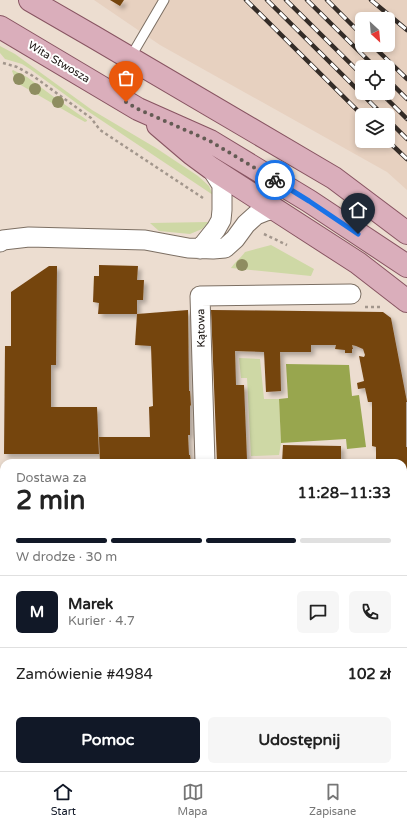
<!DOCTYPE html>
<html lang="pl">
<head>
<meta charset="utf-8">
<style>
  body { margin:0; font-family:"Varela Round",sans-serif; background:#f6f6f6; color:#222; height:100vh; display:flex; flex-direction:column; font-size:15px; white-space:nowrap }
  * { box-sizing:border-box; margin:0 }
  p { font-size:13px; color:#767676 }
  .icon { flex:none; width:22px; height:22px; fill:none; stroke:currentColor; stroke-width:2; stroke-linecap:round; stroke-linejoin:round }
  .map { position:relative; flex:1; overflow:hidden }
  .sheet { position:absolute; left:0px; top:459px; width:407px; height:312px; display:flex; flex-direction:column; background:#fff; border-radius:12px 12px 0 0; box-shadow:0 2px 6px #0003 }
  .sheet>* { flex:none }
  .needle { width:26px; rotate:154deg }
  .buttons { position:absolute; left:355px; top:12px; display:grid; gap:8px }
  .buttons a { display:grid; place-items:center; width:40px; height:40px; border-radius:6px; background:#fff; box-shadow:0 2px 6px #0003; font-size:20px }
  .pin { position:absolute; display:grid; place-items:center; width:34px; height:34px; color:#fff; margin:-41px -17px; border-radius:50% 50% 50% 0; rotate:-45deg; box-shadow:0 0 4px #0007 }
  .pin .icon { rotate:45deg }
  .courier { position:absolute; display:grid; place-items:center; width:40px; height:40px; margin:-20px; border:3px solid #1a73e8; border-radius:50%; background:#fff; color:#222; box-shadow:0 1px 5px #0007 }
  .overview em { font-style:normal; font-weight:700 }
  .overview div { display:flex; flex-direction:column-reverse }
  .overview { display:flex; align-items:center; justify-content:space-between; height:68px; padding:0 16px }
  h1 { font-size:26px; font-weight:700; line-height:30px }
  .bar { display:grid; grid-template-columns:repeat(4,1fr); gap:6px 4px; align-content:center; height:48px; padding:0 16px }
  .bar i { height:5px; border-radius:3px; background:#e0e0e0 }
  .bar .selected { background:#111827 }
  .bar p { grid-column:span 4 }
  .line { display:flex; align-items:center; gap:10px; padding:0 16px; border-top:1px solid #e0e0e0 }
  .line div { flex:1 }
  .round { display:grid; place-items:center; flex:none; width:42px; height:42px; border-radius:6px; background:#f6f6f6 }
  .action { display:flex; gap:8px; margin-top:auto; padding:8px 16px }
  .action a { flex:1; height:46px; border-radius:6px; background:#111827; color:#fff; font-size:16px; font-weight:700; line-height:46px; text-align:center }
  .action a+a { background:#f6f6f6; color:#222 }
  .tabs { display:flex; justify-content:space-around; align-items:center; height:56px; border-top:1px solid #e0e0e0; background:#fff; font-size:11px; color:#767676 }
  .tabs a { display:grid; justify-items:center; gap:2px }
  .tabs .selected { color:#111827 }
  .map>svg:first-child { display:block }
</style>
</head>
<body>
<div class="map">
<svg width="407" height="771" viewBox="0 0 407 771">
  <defs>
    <filter id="shadow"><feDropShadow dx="3.5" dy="3.5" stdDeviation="2" flood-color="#0004"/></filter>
  </defs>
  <rect width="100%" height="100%" fill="#ecddd0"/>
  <path fill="#e7d1c0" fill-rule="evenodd" d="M 94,0 L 407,0 L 407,190 L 387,172 L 160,45 ZM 362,19 L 388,19 L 388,45 L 362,45 ZM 362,67 L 388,67 L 388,93 L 362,93 ZM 362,115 L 388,115 L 388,141 L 362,141 Z"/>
  <path fill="#ced8a5" d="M 0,46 L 15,54 L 92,110 L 156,148 L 198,176 L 209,186 L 213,195 L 86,110 L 30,69 L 22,64 L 5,59 L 0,53 Z
    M 13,70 L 27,77 L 54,97 L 87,120 L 87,121 L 85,122 L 76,117 L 19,84 C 16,81 14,76 12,71 Z
    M 209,222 L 202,229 L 190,234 L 159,231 L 150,223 Z
    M 271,245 L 314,269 L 311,276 L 231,268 C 235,262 241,258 245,252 Z
    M 239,358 L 260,359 L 264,399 L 279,399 L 281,443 L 279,455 L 251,456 L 247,378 L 241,378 Z
    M 0,512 L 4,512 L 4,767 L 341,767 L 341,771 L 0,771 Z
    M 403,517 L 407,517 L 407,645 L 403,645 Z"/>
  <path fill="#98a64e" d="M 286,364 L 349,365 L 352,396 L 359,395 L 366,447 L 347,449 L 346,439 L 281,443 L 279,399 L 288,398 Z"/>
  <path fill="#74440f" filter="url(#shadow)" d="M 110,0 L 124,0 L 120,6 Z
    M 99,265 L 138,266 L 137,280 L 144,280 L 143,300 L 137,300 L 137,314 L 188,310 L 189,391 L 190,391 L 191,406 L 190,405 L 190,435 L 188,435 L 189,455 L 190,455 L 191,463 L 100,463 L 99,437 L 150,437 L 149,407 L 153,406 L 151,346 L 135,345 L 137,314 L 98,314 L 99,303 L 93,302 L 94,276 L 99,276 Z
    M 49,266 L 57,266 L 56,365 L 51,365 L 51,407 L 97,407 L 99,454 L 4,454 L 5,346 L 11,346 L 11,292 Z
    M 211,310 L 383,312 L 391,318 L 407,402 L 406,402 L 406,447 L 407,447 L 407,485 L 403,485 L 403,463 L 282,463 L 283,445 L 341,446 L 341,459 L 376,459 L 376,447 L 372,446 L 372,402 L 368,402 L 365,388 L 358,389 L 357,383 L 364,381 L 359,356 L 364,357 L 365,355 L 363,349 L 356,346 L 352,345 L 353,349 L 352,349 L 352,353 L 345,353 L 345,350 L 335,349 L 336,345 L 311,345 L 311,352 L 280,352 L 281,391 L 266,392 L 264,352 L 235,351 L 236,385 L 244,385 L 247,460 L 265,460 L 266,463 L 217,463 Z
    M 269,459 L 273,459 L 273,463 L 269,463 Z
    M 403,645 L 407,645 L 407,659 L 403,659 Z"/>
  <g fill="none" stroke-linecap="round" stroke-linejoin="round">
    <g stroke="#7c6f63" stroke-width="11">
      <path id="service" d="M 130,58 L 164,0"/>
    </g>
    <g stroke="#7c6f63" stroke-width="21">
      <path id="minor" d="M 0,242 L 3,240 L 29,237 L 145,240 L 188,248 L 213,249 L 225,248 L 235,239 L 246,224 L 256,215 L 266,211 L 274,209
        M 200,249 L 216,229 L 221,220 L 222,210 L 222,185 L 211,168
        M 205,463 L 200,296 L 351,294
        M 0,499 L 4,499
        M 403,502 L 407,502"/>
    </g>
    <g stroke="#885562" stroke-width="24">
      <path id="primary" d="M 30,0 L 94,37 L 334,178 L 407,233
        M 0,27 L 138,109 L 210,141 L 309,201 L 407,266
        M 158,125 L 192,154 L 211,168 L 358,263 L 407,301"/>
    </g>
    <path stroke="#a2968c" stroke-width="2.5" stroke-dasharray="3 3" stroke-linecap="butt" d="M 3,63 L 17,67 L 33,76 L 91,118 L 100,130 L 203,198
      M 264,234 L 287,245
      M 365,307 L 380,307
      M 0,535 L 4,535
      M 0,561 L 4,561
      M 0,609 L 4,609
      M 0,684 L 4,684
      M 113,771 L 113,767
      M 303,771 L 303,767"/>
    <use href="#service" stroke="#fff" stroke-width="9"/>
    <use href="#minor" stroke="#fff" stroke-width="19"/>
    <use href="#primary" stroke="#daaebb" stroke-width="22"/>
    <g stroke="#342c27" stroke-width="4.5">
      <path id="rail" d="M 246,0 L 362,115
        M 267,0 L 383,115
        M 286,0 L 362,75
        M 307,0 L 375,67
        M 327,0 L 362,35
        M 371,0 L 407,30
        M 372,45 L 407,79
        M 388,80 L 407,99
        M 381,93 L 407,119
        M 388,120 L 407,139
        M 388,141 L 407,159"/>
    </g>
    <use href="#rail" stroke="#fff" stroke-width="3" stroke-dasharray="9" stroke-linecap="butt"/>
  </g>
  <g fill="#8e8d60">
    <circle cx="19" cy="79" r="6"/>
    <circle cx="35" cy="89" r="6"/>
    <circle cx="58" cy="102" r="6"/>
    <circle cx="242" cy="265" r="6"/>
  </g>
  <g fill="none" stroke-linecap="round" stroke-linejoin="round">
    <path stroke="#645b54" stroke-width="4" stroke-dasharray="0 7.2" d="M 126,102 L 138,109 L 210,141 L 275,180"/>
    <path stroke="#1a73e8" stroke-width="5" d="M 275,180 L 309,201 L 358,234"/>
  </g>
  <g text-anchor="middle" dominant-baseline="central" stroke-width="4" stroke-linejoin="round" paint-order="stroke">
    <g font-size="11" fill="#1b1511" stroke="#fff">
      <text transform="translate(59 62) rotate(31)">Wita Stwosza</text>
      <text transform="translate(201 328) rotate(-91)">Kątowa</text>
    </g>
  </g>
</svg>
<div class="buttons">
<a><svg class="needle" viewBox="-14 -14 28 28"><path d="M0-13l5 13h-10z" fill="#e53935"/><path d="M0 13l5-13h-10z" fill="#767676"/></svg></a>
<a><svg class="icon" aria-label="locate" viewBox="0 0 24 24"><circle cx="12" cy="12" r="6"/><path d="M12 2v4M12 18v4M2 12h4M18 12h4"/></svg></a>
<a><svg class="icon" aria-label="layers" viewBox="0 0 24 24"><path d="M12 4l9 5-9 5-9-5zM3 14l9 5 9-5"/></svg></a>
</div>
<div class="pin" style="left:126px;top:102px;background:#ea580c"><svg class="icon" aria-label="bag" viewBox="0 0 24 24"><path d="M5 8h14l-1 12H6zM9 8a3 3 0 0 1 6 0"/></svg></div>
<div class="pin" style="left:358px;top:234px;background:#1f2937"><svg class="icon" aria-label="home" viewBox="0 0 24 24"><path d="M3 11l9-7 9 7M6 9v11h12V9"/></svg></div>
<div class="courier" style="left:275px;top:180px"><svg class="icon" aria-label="bike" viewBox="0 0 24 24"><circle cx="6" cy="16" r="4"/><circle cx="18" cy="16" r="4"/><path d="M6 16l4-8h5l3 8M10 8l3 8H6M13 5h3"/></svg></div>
<section class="sheet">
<div class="overview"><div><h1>2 min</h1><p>Dostawa za</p></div><em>11:28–11:33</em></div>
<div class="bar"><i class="selected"></i><i class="selected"></i><i class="selected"></i><i></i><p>W drodze · 30 m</p></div>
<div class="line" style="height:72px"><b class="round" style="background:#111827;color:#fff">M</b><div><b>Marek</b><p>Kurier · 4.7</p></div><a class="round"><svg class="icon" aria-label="chat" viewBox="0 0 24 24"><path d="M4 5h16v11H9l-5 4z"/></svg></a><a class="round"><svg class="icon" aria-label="phone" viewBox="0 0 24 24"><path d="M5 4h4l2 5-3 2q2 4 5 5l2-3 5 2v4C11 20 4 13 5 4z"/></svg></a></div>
<div class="line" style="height:52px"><div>Zamówienie #4984</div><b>102 zł</b></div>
<div class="action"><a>Pomoc</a><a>Udostępnij</a></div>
</section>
</div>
<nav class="tabs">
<a class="selected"><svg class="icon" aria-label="home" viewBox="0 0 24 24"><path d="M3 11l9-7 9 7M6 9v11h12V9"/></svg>Start</a>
<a><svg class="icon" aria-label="map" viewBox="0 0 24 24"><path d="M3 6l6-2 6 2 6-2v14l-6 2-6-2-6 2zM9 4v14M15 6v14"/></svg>Mapa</a>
<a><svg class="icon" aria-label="saved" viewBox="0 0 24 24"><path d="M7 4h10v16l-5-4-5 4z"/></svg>Zapisane</a>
</nav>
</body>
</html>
